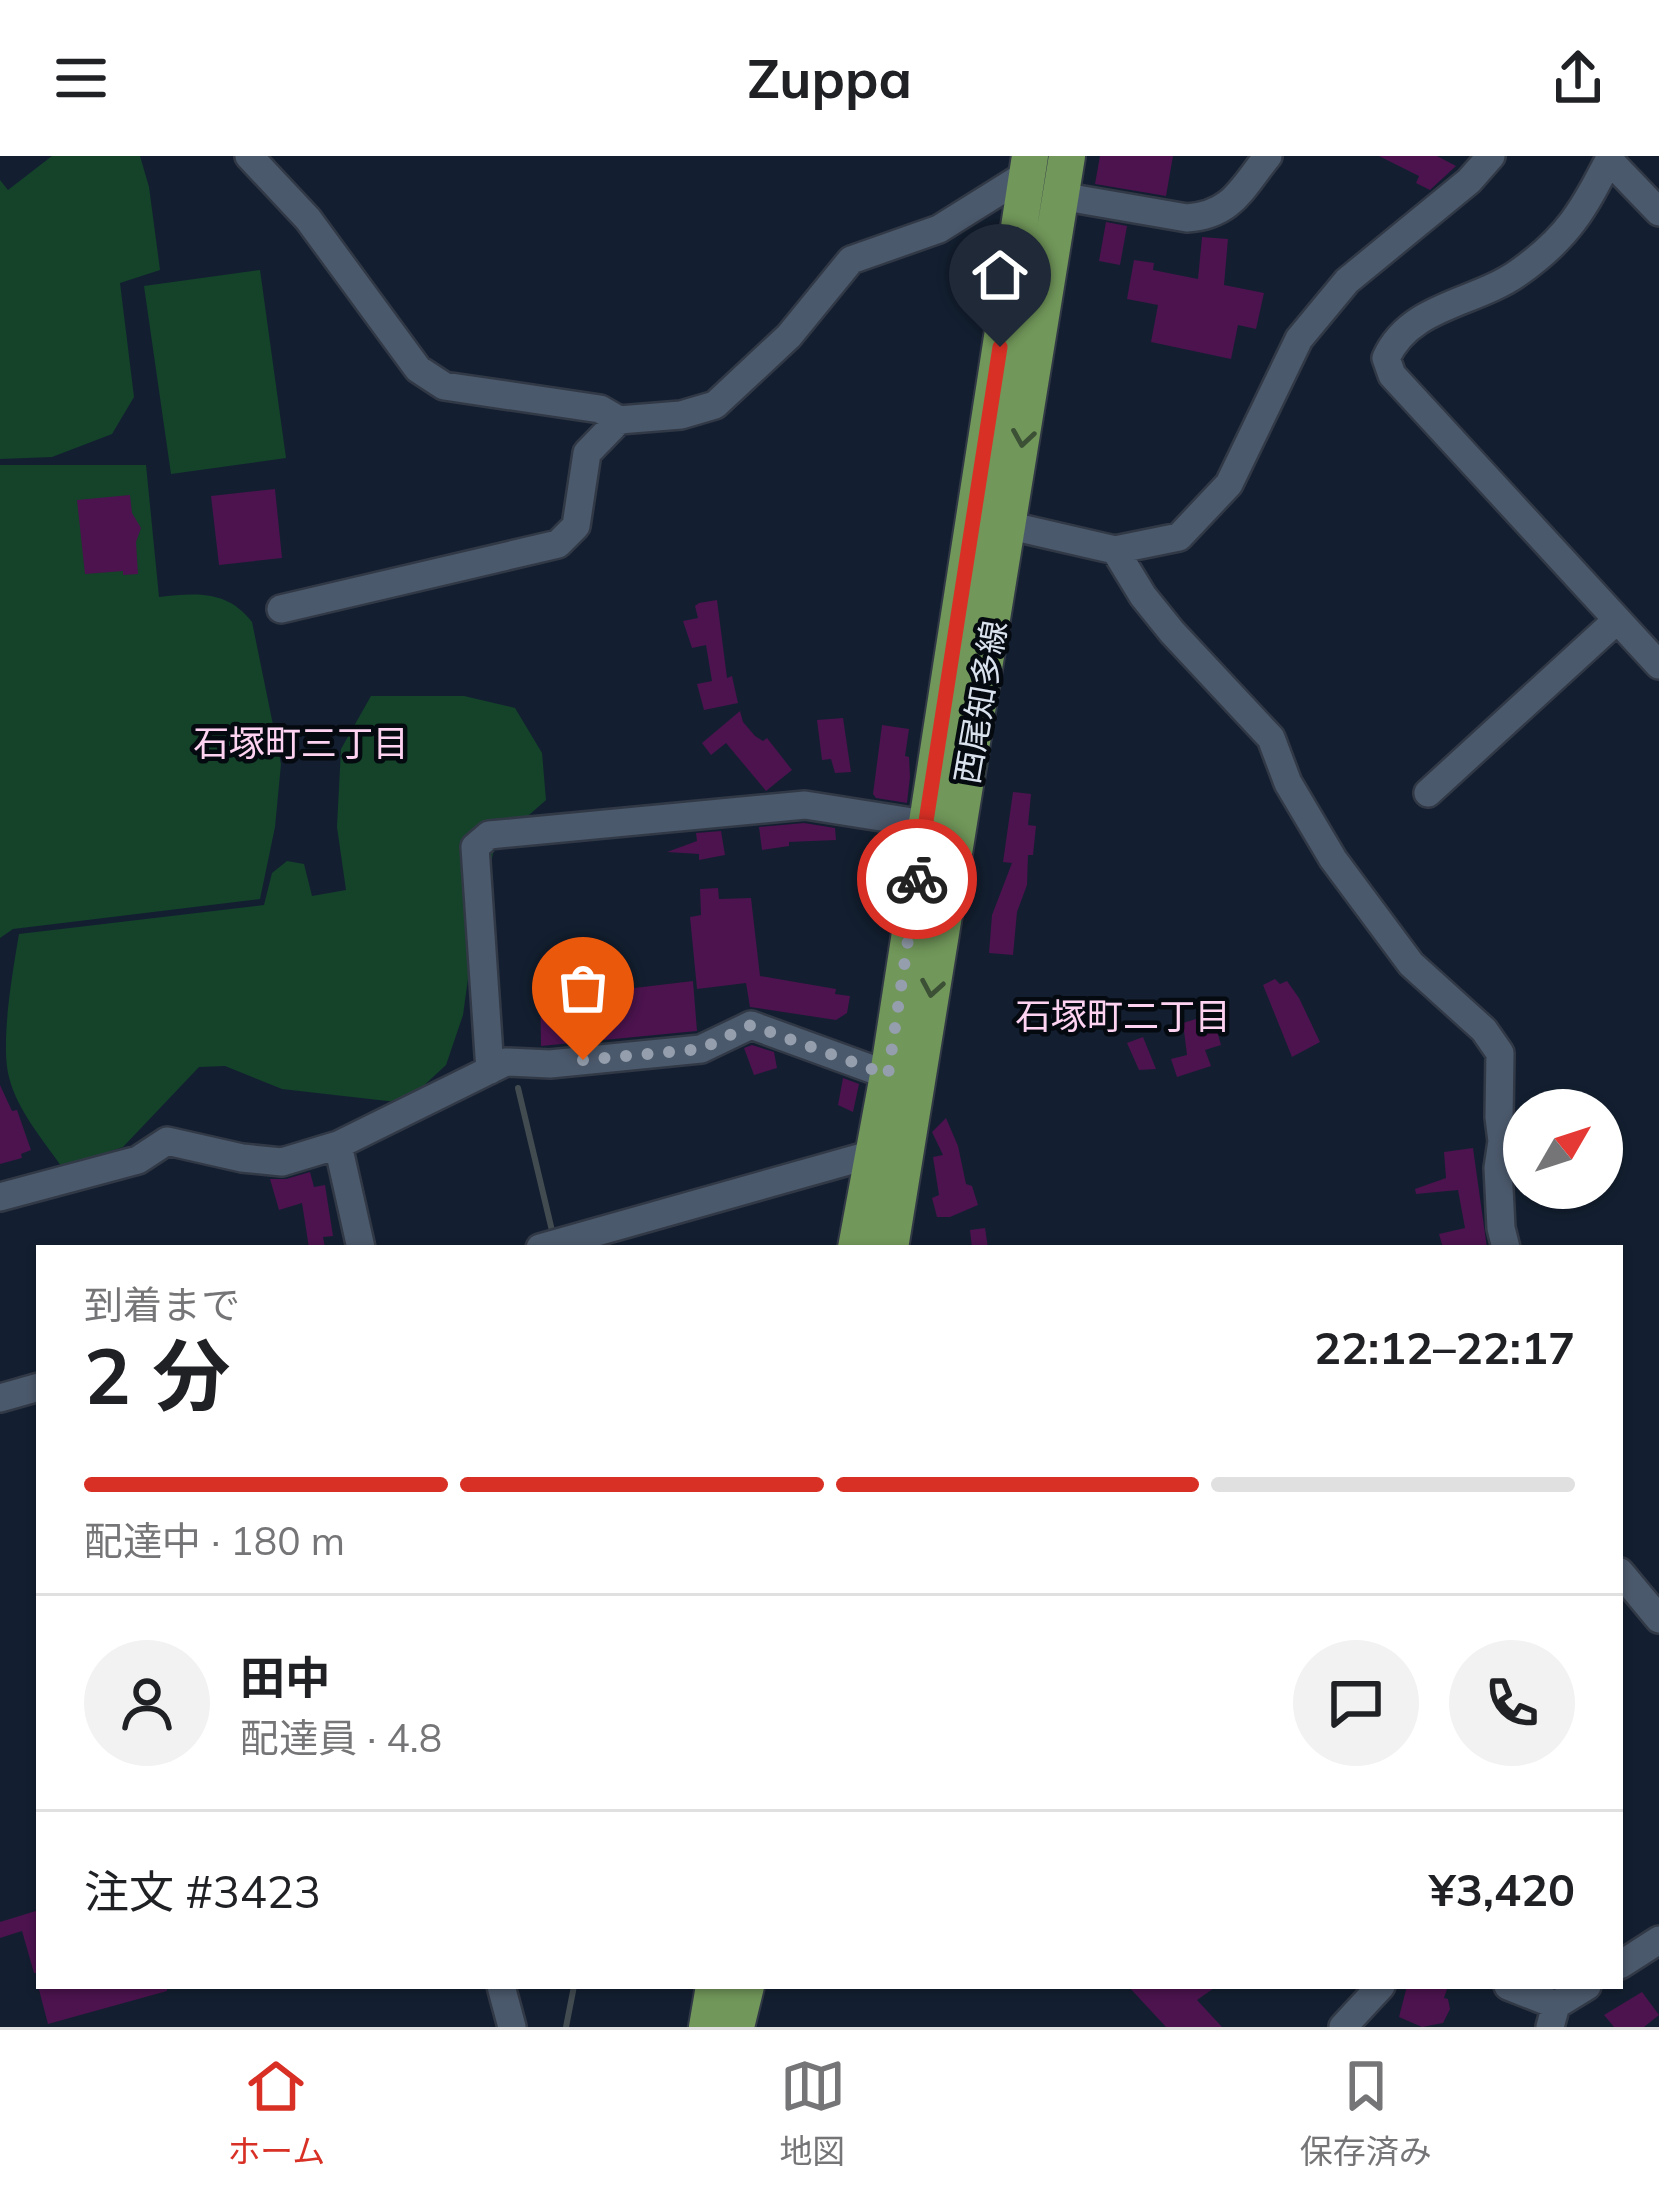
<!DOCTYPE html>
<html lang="ja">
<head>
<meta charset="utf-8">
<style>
  body { margin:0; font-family:Mulish,"Noto Sans JP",sans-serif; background:#f2f2f2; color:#202124; height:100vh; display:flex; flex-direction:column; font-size:45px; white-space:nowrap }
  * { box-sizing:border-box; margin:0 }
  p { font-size:39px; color:#757577 }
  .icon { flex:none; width:66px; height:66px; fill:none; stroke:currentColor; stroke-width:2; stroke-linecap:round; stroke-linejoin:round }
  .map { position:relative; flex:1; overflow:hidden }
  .sheet { position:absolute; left:36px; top:1089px; width:1587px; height:744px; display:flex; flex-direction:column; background:#fff; border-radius:0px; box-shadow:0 3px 9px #0004 }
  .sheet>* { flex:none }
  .needle { width:78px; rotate:51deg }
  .fabs { position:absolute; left:1503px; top:933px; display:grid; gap:24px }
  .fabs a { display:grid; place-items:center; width:120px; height:120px; border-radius:50%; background:#fff; box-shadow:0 3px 9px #0004; font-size:60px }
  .pin { position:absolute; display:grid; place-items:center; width:102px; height:102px; color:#fff; margin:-123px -51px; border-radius:50% 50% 50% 0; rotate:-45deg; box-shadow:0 0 12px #0007 }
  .pin .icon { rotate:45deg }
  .courier { position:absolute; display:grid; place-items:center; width:120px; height:120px; margin:-60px; border:9px solid #d93025; border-radius:50%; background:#fff; color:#222; box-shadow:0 3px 15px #0007 }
  .head em { font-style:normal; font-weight:700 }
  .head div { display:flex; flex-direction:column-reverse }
  .head { display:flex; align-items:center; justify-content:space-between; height:204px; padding:0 48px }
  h1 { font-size:78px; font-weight:700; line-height:90px }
  .bar { display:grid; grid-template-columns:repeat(4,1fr); gap:18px 12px; align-content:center; height:144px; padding:0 48px }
  .bar i { height:15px; border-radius:9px; background:#e0e0e0 }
  .bar .selected { background:#d93025 }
  .bar p { grid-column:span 4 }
  .line { display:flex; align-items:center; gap:30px; padding:0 48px; border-top:3px solid #e0e0e0 }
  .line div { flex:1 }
  .round { display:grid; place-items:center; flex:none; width:126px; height:126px; border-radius:63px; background:#f2f2f2 }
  header { display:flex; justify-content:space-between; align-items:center; height:156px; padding:0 48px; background:#fff; font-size:54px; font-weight:700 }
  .tabs { display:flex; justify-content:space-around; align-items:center; height:168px; border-top:3px solid #e0e0e0; background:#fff; font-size:33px; color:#757577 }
  .tabs a { display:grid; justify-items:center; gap:6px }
  .tabs .selected { color:#d93025 }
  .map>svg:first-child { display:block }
</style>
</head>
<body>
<header><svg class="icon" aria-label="menu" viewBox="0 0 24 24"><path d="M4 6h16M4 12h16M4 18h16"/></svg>Zuppa<svg class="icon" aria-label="share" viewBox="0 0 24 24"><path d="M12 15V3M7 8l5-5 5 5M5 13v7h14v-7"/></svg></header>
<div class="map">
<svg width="1659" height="1871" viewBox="0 0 1659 1871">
  <rect width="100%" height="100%" fill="#131f30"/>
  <path fill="#14432a" d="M 52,0 L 140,0 L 149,31 L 160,114 L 120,127 L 134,241 L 112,278 L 52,301 L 0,303 L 0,24 L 8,34 Z
    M 260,114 L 286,302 L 171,318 L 144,130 Z
    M 0,309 L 146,309 L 159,441 C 197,437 227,434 252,466 L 281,608 L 275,671 L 260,743 L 13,773 L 0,782 Z
    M 371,540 L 464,540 L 515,552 L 542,597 L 546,644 L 495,689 L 473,786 L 463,859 L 446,909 L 405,947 L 282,933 L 225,910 L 199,911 L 123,991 L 62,1011 C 43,984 17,954 9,921 C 0,887 13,814 19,778 L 264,749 L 272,717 L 287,705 L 304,708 L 312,740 L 346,734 L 337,671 L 341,593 Z"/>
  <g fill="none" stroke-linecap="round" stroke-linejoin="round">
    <path stroke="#414b50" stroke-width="6" d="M 518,932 L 554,1083
      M 566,1871 L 574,1830"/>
  </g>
  <path fill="#4c134e" d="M 1100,0 L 1173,0 L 1166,40 L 1095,28 Z
    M 1379,0 L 1437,0 L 1456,10 L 1430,34 L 1416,27 L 1419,20 Z
    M 1106,66 L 1127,70 L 1120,109 L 1099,105 Z
    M 1202,81 L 1228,83 L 1224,129 L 1264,137 L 1256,173 L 1238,169 L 1231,203 L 1151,186 L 1158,149 L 1127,143 L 1134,104 L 1154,107 L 1153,114 L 1198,123 Z
    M 275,333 L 282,402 L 219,409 L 211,340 Z
    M 130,339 L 132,357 L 141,372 L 136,386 L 138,418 L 123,419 L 123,415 L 85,418 L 77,344 Z
    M 717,444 L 727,522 L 732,520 L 738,547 L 704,554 L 697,528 L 712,525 L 706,489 L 692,492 L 683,465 L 698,462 L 695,450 L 699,447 Z
    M 740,555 L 743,566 L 755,580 L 763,585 L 767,582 L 792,614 L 766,635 L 726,587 L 711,599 L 702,587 Z
    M 843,562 L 851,616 L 835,617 L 831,603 L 822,604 L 817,564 Z
    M 882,569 L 909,573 L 905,600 L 909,601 L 910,621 L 907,647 L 876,642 L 873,638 Z
    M 1013,636 L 1031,638 L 1028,669 L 1036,670 L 1033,699 L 1028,699 L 1027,729 L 1017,756 L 1013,799 L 989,797 L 992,759 L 1012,707 L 1003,706 Z
    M 804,667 L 835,672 L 836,684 L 789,686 L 789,690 L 762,694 L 759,671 Z
    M 721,675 L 725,699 L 699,704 L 699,698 L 667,696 L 697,685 L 696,677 Z
    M 718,732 L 719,743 L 751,742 L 760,820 L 836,833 L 835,838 L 850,840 L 847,857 L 836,864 L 750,851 L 746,827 L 697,833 L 690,761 L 701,759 L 700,733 Z
    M 554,791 L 569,793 L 566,819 L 606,816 L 609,835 L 693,825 L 697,875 L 541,890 L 540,816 L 551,815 Z
    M 1275,823 L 1280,828 L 1287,825 L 1299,842 L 1320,886 L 1292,901 L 1263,829 Z
    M 1212,858 L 1221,889 L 1205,894 L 1211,910 L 1177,921 L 1171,903 L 1187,899 L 1183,867 Z
    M 1143,881 L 1156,913 L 1139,914 L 1127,887 Z
    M 752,889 L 774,896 L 777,912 L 754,919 L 744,892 Z
    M 843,922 L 859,928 L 853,956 L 838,949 Z
    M 0,929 L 12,955 L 17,954 L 31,994 L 21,998 L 22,1002 L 0,1008 Z
    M 946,962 L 958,990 L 966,1028 L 972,1030 L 978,1049 L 950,1061 L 937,1061 L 932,1042 L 939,1039 L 933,1001 L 943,999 L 932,976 Z
    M 1473,992 L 1487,1092 L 1443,1092 L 1439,1078 L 1465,1072 L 1458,1034 L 1416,1038 L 1415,1033 L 1446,1022 L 1444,996 Z
    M 310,1016 L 314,1031 L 325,1029 L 333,1080 L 323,1081 L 325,1092 L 309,1092 L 302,1047 L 279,1054 L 270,1023 L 286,1023 Z
    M 985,1072 L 988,1092 L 972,1092 L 970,1074 Z
    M 39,1754 L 39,1817 L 34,1817 L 22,1775 L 0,1782 L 0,1766 Z
    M 38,1830 L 167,1830 L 167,1835 L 48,1868 Z
    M 1128,1830 L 1217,1830 L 1197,1844 L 1222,1871 L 1166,1871 Z
    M 1407,1830 L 1448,1830 L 1444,1842 L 1448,1843 L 1450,1853 L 1443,1867 L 1422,1871 L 1399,1861 Z
    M 1642,1836 L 1659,1859 L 1644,1871 L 1614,1871 L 1604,1859 Z"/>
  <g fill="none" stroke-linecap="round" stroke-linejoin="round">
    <g stroke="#323946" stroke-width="32">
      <path id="minor" d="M 249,0 L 308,63 L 418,213 L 444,230 L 600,253 L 619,264 L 681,259 L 715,249 L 789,180 L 851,104 L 939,73 L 1027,18
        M 1611,0 C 1583,54 1569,81 1518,117 C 1474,148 1410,149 1386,202 L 1392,219 L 1659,509
        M 1609,4 L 1659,56
        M 1060,40 L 1187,62 C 1232,59 1242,32 1268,0
        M 989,365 L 1115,394 L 1179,381 L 1229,328 L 1299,183 L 1347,125 L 1469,25 L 1491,0
        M 1115,394 L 1143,440 L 1172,476 L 1271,582 L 1288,627 L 1333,703 L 1411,808 L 1484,874 L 1500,897 L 1499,961 L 1502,985 L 1498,1012 L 1501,1072 L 1506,1092
        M 281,453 L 558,388 L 576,370 L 587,297 L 619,264
        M 1428,637 L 1617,464
        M 490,914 L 475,691 L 489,679 L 805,649 L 925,668
        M 338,989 L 361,1092
        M 0,1041 L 138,1004 L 167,985 L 242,1002 L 282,1006 L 338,989 L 506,906 L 550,908 L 701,893 L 751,869 L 888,919
        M 540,1092 L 873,998 L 889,998
        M 0,1242 L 39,1231
        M 1620,1416 L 1659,1463
        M 1620,1809 L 1659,1784
        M 501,1830 L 512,1871
        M 1508,1830 L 1556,1849
        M 1343,1871 L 1381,1830
        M 1550,1871 L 1556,1849 L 1587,1830"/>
    </g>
    <g stroke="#323946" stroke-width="40">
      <path id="major" d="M 856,1092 L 888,919 L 1030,0
        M 890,1092 L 1067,0
        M 707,1871 L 714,1830
        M 736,1871 L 746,1830"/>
    </g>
    <use href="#minor" stroke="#4b596c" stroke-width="27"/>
    <use href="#major" stroke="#71975a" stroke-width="36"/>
  </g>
  <defs><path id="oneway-chevron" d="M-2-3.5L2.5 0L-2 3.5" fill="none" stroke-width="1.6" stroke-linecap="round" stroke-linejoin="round" transform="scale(3)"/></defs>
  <g stroke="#3b5035">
    <use href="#oneway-chevron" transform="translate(1023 282) rotate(99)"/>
    <use href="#oneway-chevron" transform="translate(932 832) rotate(100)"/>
  </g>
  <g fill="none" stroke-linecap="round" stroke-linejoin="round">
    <path stroke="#949eac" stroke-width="12" stroke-dasharray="0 21.6" d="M 583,904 L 701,893 L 751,869 L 888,919 L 917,723"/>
    <path stroke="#d93025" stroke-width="15" d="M 917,723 L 1000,191"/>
  </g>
  <g text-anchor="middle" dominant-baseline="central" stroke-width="9" stroke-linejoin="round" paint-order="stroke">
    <g font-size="33" fill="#dae2ee" stroke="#050910">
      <text transform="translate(980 546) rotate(-80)">西尾知多線</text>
    </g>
    <g font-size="36" fill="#fdd3f1" stroke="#050910">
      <text x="301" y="586">石塚町三丁目</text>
      <text x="1123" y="859">石塚町二丁目</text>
    </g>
  </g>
</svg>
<div class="fabs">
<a><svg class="needle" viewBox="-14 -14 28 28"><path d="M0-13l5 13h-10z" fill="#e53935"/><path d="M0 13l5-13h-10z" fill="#757577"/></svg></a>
</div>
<div class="pin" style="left:583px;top:904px;background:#ea580c"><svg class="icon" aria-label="bag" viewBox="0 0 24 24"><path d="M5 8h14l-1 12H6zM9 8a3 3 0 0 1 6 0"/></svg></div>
<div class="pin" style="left:1000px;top:191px;background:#1f2937"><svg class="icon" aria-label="home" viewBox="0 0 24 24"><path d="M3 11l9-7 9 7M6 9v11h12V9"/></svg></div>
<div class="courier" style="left:917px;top:723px"><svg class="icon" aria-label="bike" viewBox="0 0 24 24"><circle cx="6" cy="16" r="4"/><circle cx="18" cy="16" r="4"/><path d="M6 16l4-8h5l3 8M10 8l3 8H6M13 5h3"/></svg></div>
<section class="sheet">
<div class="head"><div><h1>2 分</h1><p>到着まで</p></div><em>22:12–22:17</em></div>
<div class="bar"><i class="selected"></i><i class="selected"></i><i class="selected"></i><i></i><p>配達中 · 180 m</p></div>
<div class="line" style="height:216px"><a class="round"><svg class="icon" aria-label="person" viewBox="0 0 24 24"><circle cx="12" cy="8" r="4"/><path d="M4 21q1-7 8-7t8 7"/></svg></a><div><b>田中</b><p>配達員 · 4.8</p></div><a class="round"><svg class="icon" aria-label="chat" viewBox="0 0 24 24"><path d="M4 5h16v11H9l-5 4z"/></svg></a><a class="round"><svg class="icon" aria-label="phone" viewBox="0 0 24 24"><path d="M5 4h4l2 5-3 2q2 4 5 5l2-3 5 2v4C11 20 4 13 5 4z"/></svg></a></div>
<div class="line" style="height:156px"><div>注文 #3423</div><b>¥3,420</b></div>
</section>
</div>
<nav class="tabs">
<a class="selected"><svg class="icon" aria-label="home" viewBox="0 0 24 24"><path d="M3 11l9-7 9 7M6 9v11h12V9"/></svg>ホーム</a>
<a><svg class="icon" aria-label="map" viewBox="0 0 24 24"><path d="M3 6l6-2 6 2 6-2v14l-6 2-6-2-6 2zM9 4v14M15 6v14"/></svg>地図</a>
<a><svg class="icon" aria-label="saved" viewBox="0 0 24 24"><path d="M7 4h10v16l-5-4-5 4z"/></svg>保存済み</a>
</nav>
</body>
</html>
